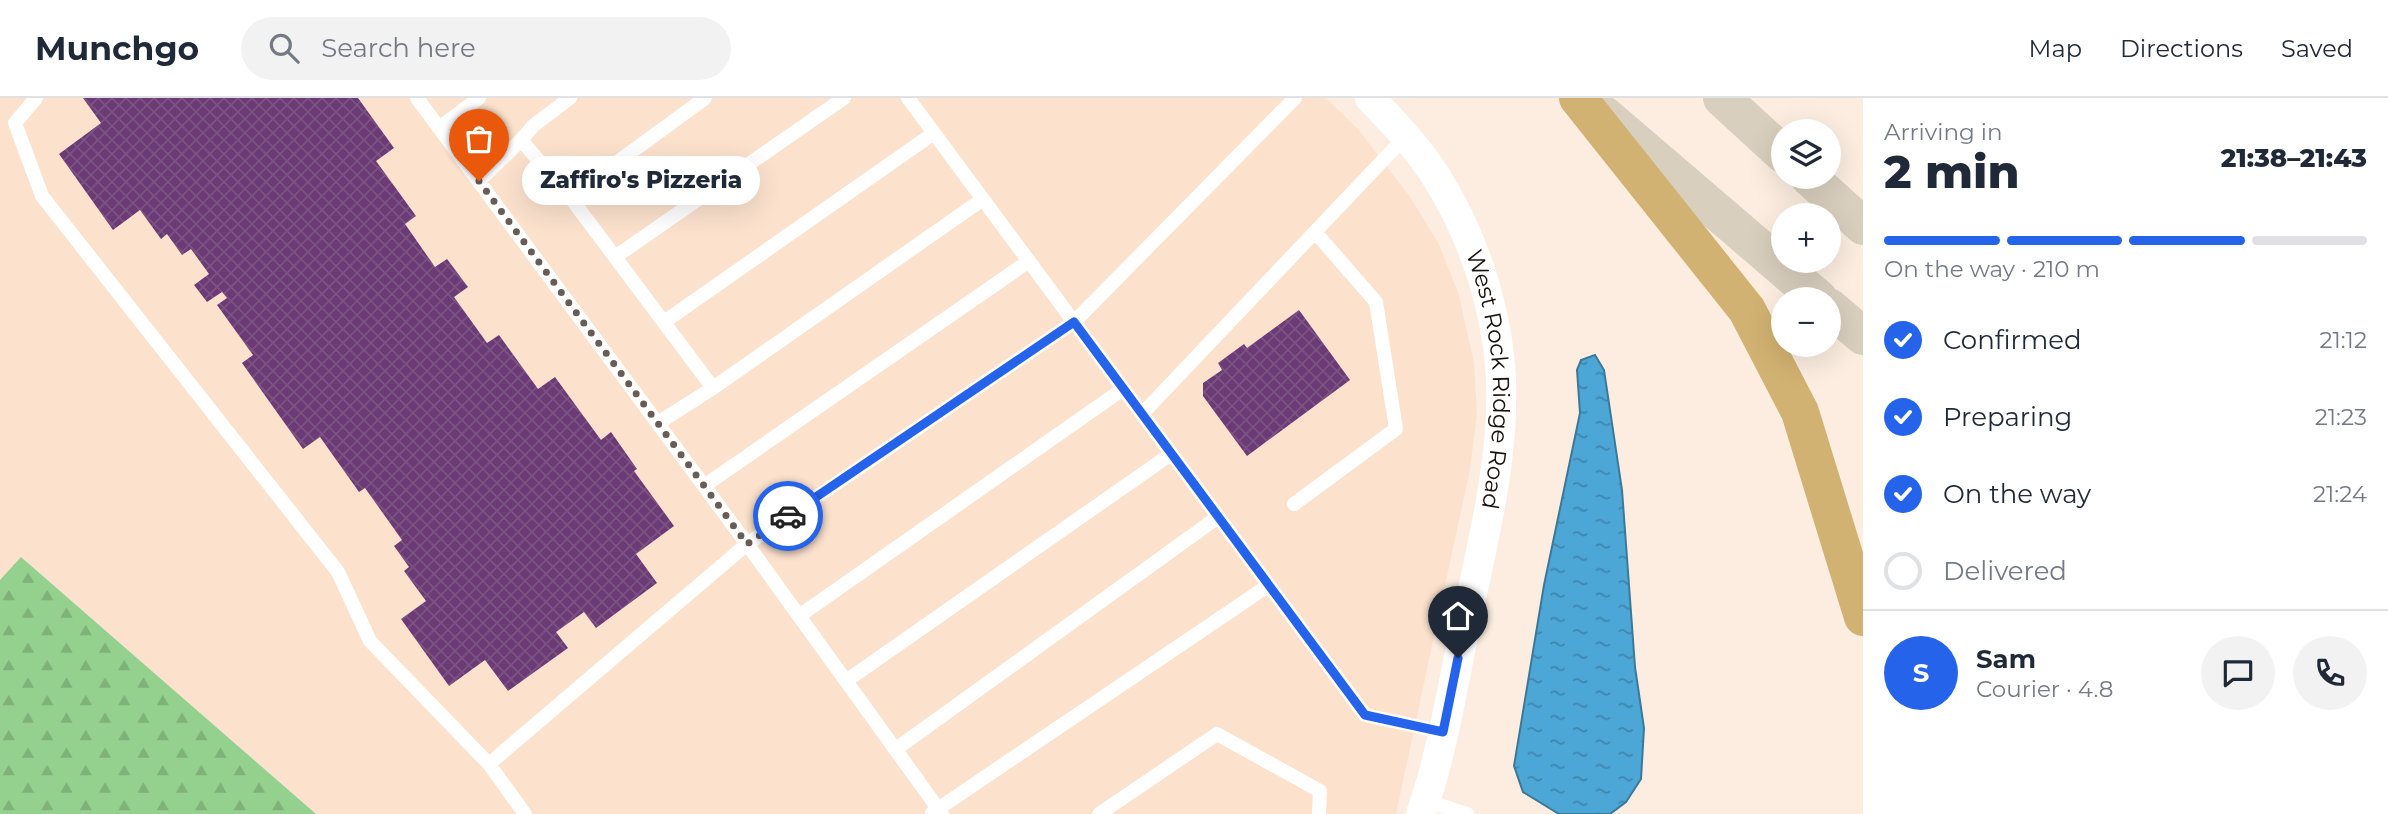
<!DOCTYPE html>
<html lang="en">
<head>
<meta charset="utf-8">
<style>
  body { margin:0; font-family:Montserrat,sans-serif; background:#f2f2f3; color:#1f2937; height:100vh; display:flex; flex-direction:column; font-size:26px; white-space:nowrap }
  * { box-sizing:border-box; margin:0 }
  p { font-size:23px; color:#747a83 }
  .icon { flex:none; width:38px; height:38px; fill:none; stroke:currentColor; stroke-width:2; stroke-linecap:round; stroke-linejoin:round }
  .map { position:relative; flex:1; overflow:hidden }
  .sheet { display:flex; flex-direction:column; background:#fff; width:525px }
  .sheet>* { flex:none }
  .buttons { position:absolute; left:1771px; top:21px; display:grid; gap:14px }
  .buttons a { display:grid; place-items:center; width:70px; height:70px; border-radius:50%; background:#fff; box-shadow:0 7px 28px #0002; font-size:35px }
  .pin { position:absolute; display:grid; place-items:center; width:60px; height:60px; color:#fff; margin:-72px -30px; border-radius:50% 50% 50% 0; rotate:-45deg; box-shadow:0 0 7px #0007 }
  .pin .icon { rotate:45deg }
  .courier { position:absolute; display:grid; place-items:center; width:70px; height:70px; margin:-35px; border:5px solid #2563eb; border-radius:50%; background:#fff; color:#222; box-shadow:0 2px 9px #0007 }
  .bubble { position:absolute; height:49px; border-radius:24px; background:#fff; box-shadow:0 7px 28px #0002; font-size:23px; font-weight:800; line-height:49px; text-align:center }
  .head em { font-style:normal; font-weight:800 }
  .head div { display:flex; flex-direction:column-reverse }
  .head { display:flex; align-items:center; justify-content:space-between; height:119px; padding:0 21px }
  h1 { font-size:46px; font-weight:800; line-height:52px }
  .bar { display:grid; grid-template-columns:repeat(4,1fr); gap:10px 7px; align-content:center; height:84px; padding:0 21px }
  .bar i { height:9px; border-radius:5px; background:#e0e1e3 }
  .bar .active { background:#2563eb }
  .bar p { grid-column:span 4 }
  .line { display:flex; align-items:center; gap:18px; padding:0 21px; border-top:2px solid #e0e1e3 }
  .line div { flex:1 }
  .round { display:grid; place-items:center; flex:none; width:74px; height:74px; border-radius:37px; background:#f2f2f3 }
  ol { padding:0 21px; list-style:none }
  li { display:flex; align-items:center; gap:21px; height:77px }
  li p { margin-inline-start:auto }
  li .icon { padding:7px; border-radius:50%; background:#2563eb; color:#fff; stroke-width:4 }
  li:last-child { color:#747a83 }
  li i { width:38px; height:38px; border:4px solid #e0e1e3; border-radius:50% }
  header { display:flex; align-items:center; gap:42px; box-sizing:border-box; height:98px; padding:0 35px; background:#fff; border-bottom:2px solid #e0e1e3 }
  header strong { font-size:33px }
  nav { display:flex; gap:38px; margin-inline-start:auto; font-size:24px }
  .search { width:490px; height:63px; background:#f2f2f3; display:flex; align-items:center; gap:18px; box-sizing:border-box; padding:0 24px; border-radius:38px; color:#747a83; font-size:26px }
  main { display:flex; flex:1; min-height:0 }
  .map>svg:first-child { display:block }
</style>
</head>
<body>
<header>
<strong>Munchgo</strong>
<div class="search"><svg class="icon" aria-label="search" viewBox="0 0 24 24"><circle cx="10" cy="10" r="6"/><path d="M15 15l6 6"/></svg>Search here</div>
<nav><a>Map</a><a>Directions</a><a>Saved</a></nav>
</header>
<main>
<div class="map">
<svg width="1863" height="716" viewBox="0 0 1863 716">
  <defs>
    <pattern id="forest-firs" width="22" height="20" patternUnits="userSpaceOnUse" patternTransform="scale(1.75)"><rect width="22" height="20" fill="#94d18e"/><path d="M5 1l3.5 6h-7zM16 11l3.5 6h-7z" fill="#7fb279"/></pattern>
    <pattern id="water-ripples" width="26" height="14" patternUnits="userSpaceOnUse" patternTransform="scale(1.75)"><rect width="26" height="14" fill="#4ca6d6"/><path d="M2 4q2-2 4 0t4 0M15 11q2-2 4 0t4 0" fill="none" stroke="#3e86ac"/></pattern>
    <pattern id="building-cross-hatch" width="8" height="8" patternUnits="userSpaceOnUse" patternTransform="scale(1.75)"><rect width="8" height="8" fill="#6c3a76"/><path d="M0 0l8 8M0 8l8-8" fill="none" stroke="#7b5383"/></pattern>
  </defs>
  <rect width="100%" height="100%" fill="#fcede0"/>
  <path fill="#fce2cd" d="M 0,0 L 1326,0 L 1358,31 L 1410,99 L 1439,146 L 1459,197 L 1474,265 L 1477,317 L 1470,371 L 1396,716 L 316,716 L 22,460 L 0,482 Z"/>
  <path fill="url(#forest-firs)" d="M 21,459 L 316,716 L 0,716 L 0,482 Z"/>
  <path fill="url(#water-ripples)" stroke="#3c7999" stroke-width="2" d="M 1595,257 L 1604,272 L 1622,392 L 1635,569 L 1644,630 L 1641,681 L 1626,704 L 1610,716 L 1559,716 L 1523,694 L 1514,668 L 1544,487 L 1580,315 L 1577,272 L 1581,262 Z"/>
  <path fill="url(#building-cross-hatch)" d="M 83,0 L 358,0 L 394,50 L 376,63 L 416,118 L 405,126 L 435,169 L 447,161 L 468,189 L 454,199 L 487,245 L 499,237 L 538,291 L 555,279 L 601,342 L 611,334 L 637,371 L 634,373 L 674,428 L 636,456 L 657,485 L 596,530 L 584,514 L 556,534 L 568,550 L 508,593 L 485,562 L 449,588 L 401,521 L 426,503 L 404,473 L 409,469 L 394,448 L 402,442 L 365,390 L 359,394 L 320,339 L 303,351 L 242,265 L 253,257 L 217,207 L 227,200 L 222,194 L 207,204 L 194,187 L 209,176 L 191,151 L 182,157 L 167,136 L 161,141 L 140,112 L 113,132 L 59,56 L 101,25 Z
    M 1299,212 L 1350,282 L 1247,358 L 1203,298 L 1203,285 L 1222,272 L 1218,265 L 1244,246 L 1247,250 Z"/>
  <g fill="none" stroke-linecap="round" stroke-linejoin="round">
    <path stroke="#fff" stroke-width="14" d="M 36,0 L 15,25 L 42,98 L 338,474 L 370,543 L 489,666 L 525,716
      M 417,0 L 747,446 L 942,716
      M 908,0 L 1365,617 L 1443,634
      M 439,30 L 479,0
      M 521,42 L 533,28 L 570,0
      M 479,83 L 521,42 L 570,99 L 713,290 L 658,325
      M 570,99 L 705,0
      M 615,159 L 844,0
      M 664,224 L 934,35
      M 713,290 L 983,101
      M 1142,316 L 1406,38
      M 704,388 L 1029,163
      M 1294,406 L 1396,331 L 1376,204 L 1315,134
      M 799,518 L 1123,291
      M 846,583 L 1171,356
      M 896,651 L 1218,419
      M 489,666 L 747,446 L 1074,224 L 1295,0
      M 1426,703 L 1467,716
      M 932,715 L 1269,487
      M 1099,716 L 1217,636 L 1320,693 L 1319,716"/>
    <path stroke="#fff" stroke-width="30" id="s1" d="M 1370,0 C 1393,24 1417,49 1435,77 C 1473,136 1498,212 1501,283 C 1504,362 1483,443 1467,519 C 1453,585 1443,653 1421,716"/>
    <path stroke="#d9cfbe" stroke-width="38" d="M 1722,0 L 1783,56
      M 1604,17 L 1819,201
      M 1809,79 L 1863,128
      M 1829,209 L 1863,238"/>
    <path stroke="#d2b272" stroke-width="38" d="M 1578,0 L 1747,212 L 1800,314 L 1863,519"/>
  </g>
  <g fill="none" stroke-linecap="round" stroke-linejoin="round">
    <path stroke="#675d56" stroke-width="7" stroke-dasharray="0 12.6" d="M 479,83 L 747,446 L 788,418"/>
    <path stroke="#2563eb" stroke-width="9" d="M 788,418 L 1074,224 L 1365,617 L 1443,634 L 1458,560"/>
  </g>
  <g text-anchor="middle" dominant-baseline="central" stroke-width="7" stroke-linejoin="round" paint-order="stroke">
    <g font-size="23" fill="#17100b" stroke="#fdfdfd">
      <text stroke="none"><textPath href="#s1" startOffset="317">West Rock Ridge Road</textPath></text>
    </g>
  </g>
</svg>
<div class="buttons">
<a><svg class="icon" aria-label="layers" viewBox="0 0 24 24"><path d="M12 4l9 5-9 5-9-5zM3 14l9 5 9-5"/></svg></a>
<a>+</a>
<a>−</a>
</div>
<div class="pin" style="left:479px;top:83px;background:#ea580c"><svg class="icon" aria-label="bag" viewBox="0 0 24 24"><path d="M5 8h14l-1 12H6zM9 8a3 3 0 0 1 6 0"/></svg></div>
<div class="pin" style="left:1458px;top:560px;background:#1f2937"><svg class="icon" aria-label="home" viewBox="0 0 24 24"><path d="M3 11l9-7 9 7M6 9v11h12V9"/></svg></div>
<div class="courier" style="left:788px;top:418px"><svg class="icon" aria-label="car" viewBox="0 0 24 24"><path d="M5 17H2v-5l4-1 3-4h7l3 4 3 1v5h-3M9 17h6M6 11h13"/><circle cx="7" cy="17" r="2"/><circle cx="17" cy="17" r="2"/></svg></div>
<div class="bubble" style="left:522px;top:58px;width:238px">Zaffiro's Pizzeria</div>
</div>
<section class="sheet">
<div class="head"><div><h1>2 min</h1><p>Arriving in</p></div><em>21:38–21:43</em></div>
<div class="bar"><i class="active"></i><i class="active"></i><i class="active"></i><i></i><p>On the way · 210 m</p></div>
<ol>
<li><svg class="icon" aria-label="check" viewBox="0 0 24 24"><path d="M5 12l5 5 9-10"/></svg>Confirmed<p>21:12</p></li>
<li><svg class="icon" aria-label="check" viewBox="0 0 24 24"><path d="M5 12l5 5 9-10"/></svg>Preparing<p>21:23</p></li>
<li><svg class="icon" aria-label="check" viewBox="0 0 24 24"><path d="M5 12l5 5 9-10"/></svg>On the way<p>21:24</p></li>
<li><i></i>Delivered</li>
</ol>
<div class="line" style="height:126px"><b class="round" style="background:#2563eb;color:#fff">S</b><div><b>Sam</b><p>Courier · 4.8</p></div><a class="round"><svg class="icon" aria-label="chat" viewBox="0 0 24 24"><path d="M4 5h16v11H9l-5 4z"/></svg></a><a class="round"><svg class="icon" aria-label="phone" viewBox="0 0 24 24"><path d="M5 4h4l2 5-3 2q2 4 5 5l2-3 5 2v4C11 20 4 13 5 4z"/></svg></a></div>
</section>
</main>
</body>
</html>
